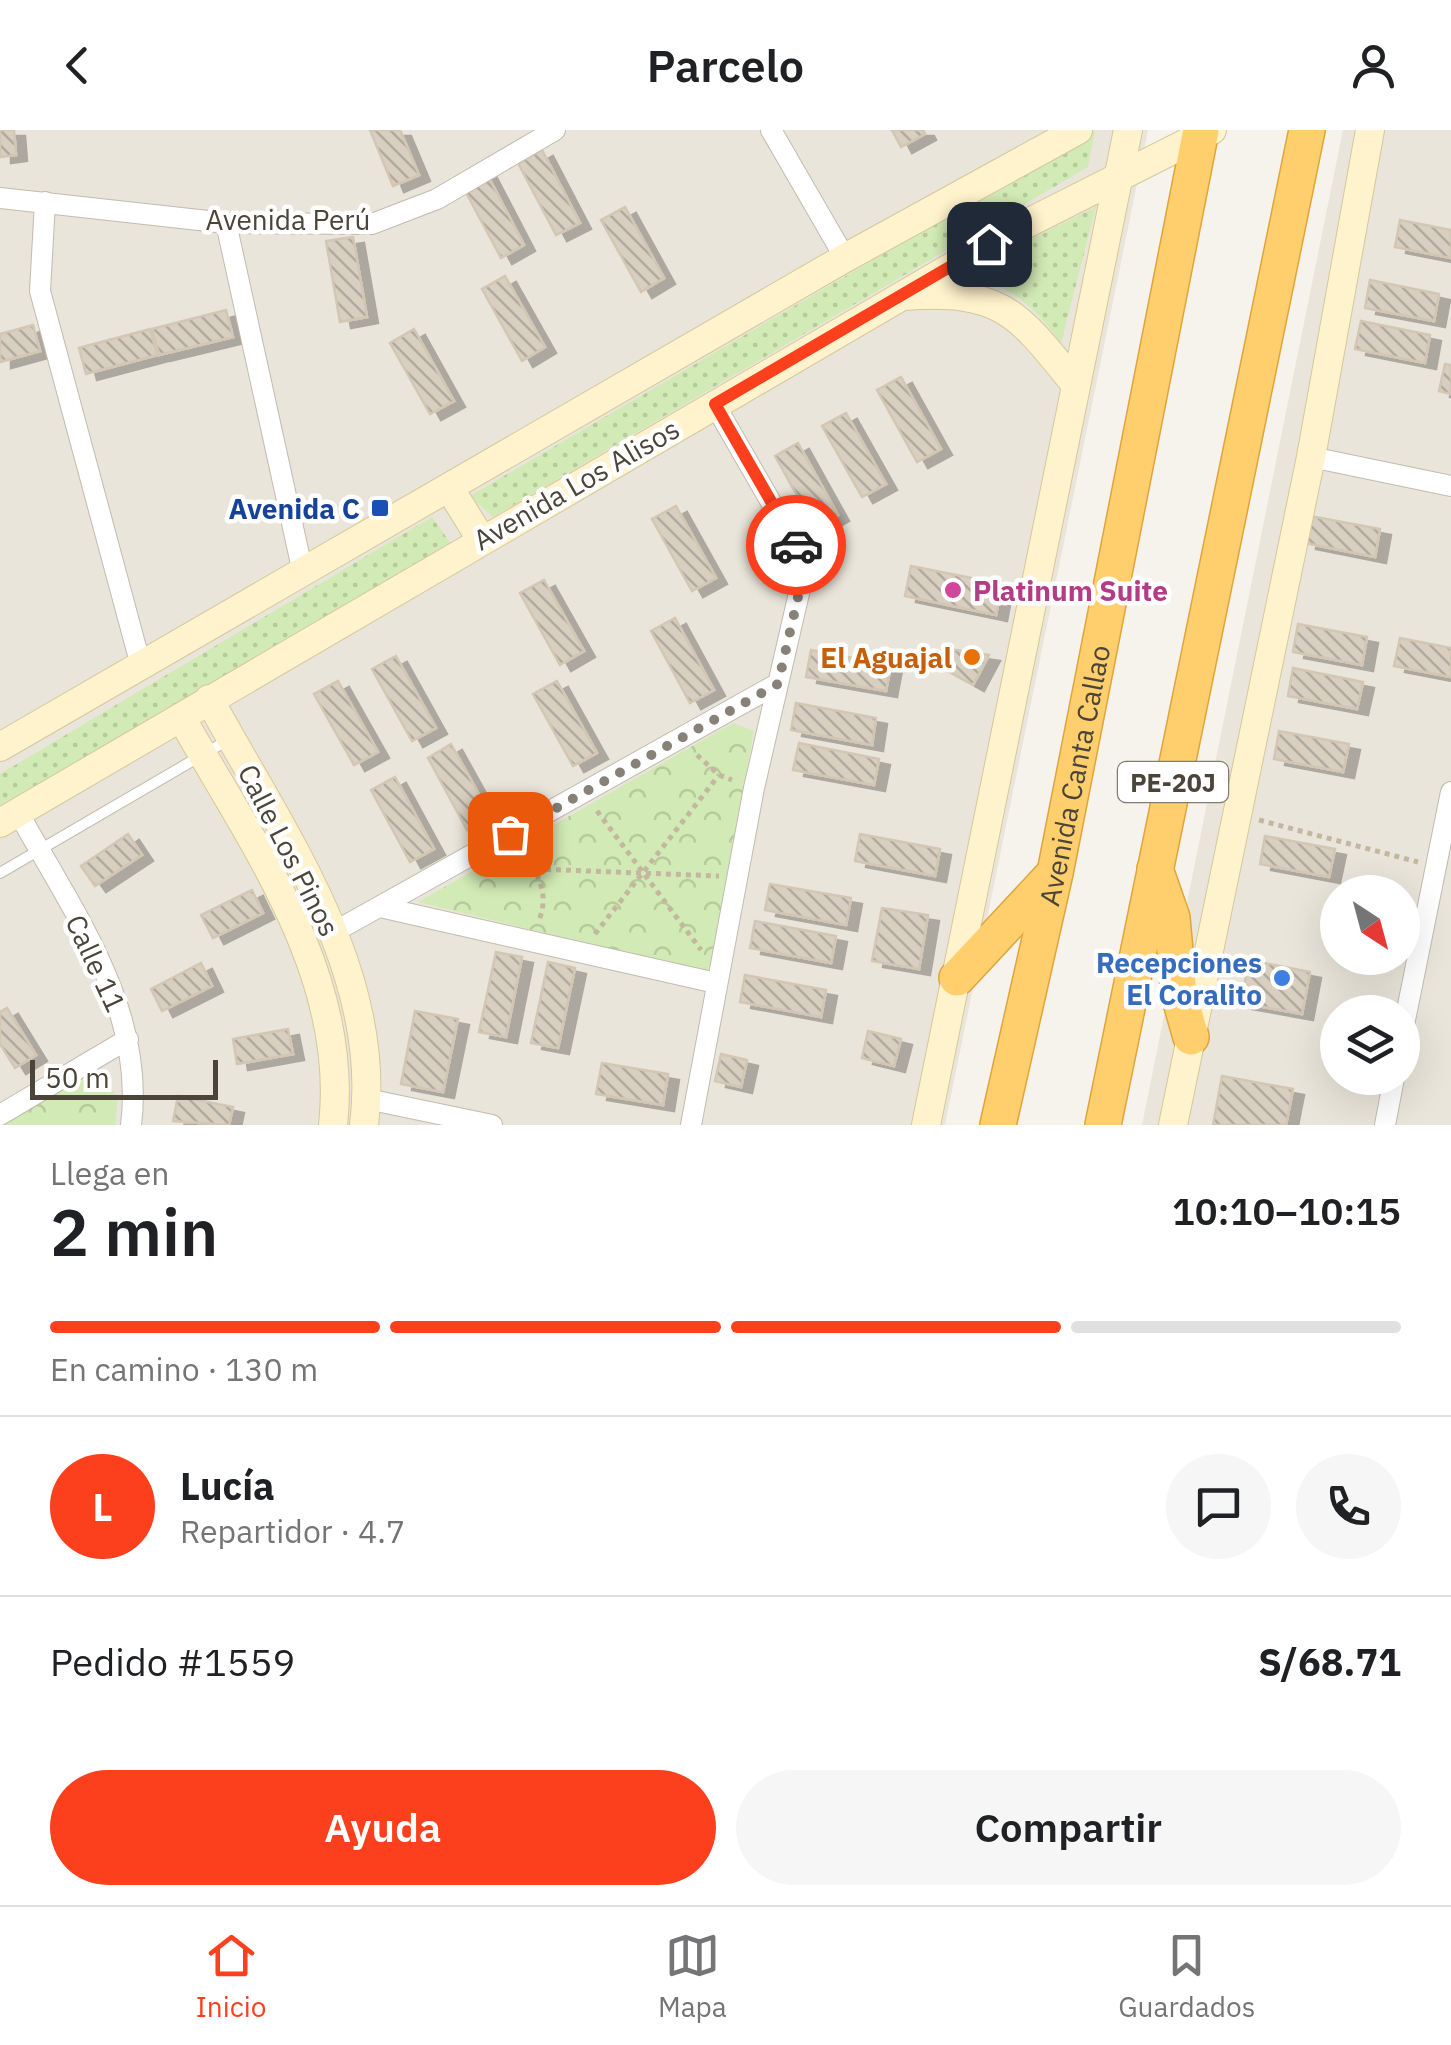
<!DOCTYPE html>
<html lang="es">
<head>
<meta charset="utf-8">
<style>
  body { margin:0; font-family:"IBM Plex Sans",sans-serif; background:#f6f6f6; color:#202124; height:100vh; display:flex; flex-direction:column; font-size:38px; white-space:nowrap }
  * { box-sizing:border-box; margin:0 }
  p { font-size:32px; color:#757577 }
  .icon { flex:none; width:55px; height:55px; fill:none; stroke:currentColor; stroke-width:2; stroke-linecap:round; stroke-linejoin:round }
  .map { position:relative; height:995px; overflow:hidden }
  .panel { display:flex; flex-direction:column; background:#fff; flex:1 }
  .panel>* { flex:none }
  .needle { width:65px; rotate:144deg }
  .buttons { position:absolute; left:1320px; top:745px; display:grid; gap:20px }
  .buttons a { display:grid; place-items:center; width:100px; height:100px; border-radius:50%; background:#fff; box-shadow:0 10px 40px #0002; font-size:50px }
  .scale { position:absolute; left:30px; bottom:25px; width:188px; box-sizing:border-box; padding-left:10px; border:5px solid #4b4439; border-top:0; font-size:28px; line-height:35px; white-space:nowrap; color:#4b4439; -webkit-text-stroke:8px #fff; paint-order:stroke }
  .pin { position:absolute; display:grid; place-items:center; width:85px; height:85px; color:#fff; margin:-42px; border-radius:20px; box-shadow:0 5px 15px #0006 }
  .courier { position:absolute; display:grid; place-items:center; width:100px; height:100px; margin:-50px; border:8px solid #fc3f1d; border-radius:50%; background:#fff; color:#222; box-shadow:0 2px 12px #0007 }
  .headline em { font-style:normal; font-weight:600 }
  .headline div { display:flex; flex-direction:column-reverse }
  .headline { display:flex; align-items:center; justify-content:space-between; height:170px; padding:0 50px }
  h1 { font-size:65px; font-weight:600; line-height:75px }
  .bar { display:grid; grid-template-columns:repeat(4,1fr); gap:15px 10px; align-content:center; height:120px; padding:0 50px }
  .bar i { height:12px; border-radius:8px; background:#e0e0e0 }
  .bar .selected { background:#fc3f1d }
  .bar p { grid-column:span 4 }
  .line { display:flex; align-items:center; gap:25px; padding:0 50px; border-top:2px solid #e0e0e0 }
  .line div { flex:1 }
  .round { display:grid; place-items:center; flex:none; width:105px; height:105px; border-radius:52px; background:#f6f6f6 }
  .action { display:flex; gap:20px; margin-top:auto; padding:20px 50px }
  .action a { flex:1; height:115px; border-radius:60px; background:#fc3f1d; color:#fff; font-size:40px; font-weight:600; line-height:115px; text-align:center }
  .action a+a { background:#f6f6f6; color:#202124 }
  header { display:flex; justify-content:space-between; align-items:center; height:130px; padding:0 50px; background:#fff; font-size:45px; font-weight:600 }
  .tab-bar { display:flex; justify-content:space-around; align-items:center; height:140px; border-top:2px solid #e0e0e0; background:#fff; font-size:28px; color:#757577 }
  .tab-bar a { display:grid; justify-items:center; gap:5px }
  .tab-bar .selected { color:#fc3f1d }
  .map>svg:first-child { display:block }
</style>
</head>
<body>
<header><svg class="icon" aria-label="back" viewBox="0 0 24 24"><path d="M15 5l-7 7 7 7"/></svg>Parcelo<svg class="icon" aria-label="person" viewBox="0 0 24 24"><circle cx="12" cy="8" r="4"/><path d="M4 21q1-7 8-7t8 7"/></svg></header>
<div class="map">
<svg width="1451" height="995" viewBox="0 0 1451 995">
  <defs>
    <pattern id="grass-dots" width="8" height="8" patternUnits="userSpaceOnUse" patternTransform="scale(2.5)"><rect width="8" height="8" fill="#d2eab5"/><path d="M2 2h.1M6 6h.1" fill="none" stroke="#b6ca9c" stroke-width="1.8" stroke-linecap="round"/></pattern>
    <pattern id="forest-crowns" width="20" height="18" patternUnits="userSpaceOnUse" patternTransform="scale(2.5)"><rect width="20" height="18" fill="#d2eab5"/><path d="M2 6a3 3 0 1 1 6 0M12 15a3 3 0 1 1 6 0" fill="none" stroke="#b6ca9c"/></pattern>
    <pattern id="building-back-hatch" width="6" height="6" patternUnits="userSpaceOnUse" patternTransform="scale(2.5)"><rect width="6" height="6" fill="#d8cfc1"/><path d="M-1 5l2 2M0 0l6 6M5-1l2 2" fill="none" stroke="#b1aa9e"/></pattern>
    <filter id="shadow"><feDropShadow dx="11" dy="6" stdDeviation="0" flood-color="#0004"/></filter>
  </defs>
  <rect width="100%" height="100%" fill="#f6f3ec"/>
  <path fill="#eae5da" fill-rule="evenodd" d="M 0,0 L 1148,0 L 945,995 L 0,995 Z
    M 1343,0 L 1451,0 L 1451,995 L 1142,995 ZM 1338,762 L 1402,762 L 1402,828 L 1338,828 ZM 1338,882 L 1402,882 L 1402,948 L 1338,948 Z"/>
  <path fill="url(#grass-dots)" d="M 1095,0 L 1088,37 L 493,387 L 470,366 Z
    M 1096,77 L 1061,213 C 1031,172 1010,156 962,143 Z
    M 432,387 L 451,414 L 0,680 L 0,644 Z"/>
  <path fill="url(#forest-crowns)" d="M 733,593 L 754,601 L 709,843 L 418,772 Z
    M 82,948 L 105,951 L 118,968 L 115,995 L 2,995 Z"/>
  <path fill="url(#building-back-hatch)" stroke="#d3c7b4" stroke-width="2.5" filter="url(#shadow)" d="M 0,0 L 14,0 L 16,25 L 0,27 Z
    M 370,0 L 400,0 L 419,45 L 393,56 Z
    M 892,0 L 923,0 L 925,4 L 901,17 Z
    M 542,20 L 580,93 L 556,105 L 518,33 Z
    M 486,42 L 524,115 L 501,128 L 462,55 Z
    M 625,77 L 664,148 L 641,162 L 601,90 Z
    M 1400,90 L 1451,100 L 1451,128 L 1395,117 Z
    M 353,107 L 367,187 L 340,192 L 326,111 Z
    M 505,146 L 545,217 L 522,231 L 482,159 Z
    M 1370,150 L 1439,164 L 1434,191 L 1365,178 Z
    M 226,180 L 233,207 L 159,225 L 152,199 Z
    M 1361,191 L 1430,205 L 1425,233 L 1355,219 Z
    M 33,195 L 40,221 L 0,232 L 0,204 Z
    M 150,199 L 157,225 L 86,244 L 79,218 Z
    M 414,199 L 454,271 L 430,284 L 390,213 Z
    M 1445,234 L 1451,235 L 1451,264 L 1439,261 Z
    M 901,247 L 941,319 L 917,332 L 877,260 Z
    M 846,283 L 886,354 L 862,367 L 822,296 Z
    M 798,313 L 838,385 L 815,398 L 775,326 Z
    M 676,376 L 716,448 L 692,461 L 652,389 Z
    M 1310,386 L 1380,399 L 1375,427 L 1305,413 Z
    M 911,436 L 1002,454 L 996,485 L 905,466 Z
    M 544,450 L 584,521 L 560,535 L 520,463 Z
    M 675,488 L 714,560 L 690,573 L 651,501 Z
    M 1298,494 L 1367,507 L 1362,535 L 1293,522 Z
    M 1400,508 L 1451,518 L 1451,547 L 1394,536 Z
    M 949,519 L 989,525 L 973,555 L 946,540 Z
    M 811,520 L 891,535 L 886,561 L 806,547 Z
    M 396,526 L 436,598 L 412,611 L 372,539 Z
    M 1293,538 L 1363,552 L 1357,579 L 1288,566 Z
    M 338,551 L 378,622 L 354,635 L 314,564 Z
    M 557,551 L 597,623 L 573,636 L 533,564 Z
    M 796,573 L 876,588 L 872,615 L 791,600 Z
    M 1279,601 L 1349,614 L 1343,642 L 1274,629 Z
    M 799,613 L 879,629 L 874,655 L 793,640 Z
    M 451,614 L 491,686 L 467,700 L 428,628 Z
    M 395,647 L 434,719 L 410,732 L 371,660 Z
    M 128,704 L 142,725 L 95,756 L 81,736 Z
    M 860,704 L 940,719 L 935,746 L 855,731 Z
    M 1265,706 L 1335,719 L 1329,747 L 1260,734 Z
    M 770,754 L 851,768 L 846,795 L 765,780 Z
    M 252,760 L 263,783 L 213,808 L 201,785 Z
    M 882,778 L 928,785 L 919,839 L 872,831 Z
    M 755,791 L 836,806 L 831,833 L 750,818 Z
    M 496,822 L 522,827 L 506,907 L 479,902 Z
    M 1249,830 L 1310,842 L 1302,884 L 1241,873 Z
    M 548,832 L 575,838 L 558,918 L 531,913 Z
    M 201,833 L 212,856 L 162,881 L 151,859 Z
    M 745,845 L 826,860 L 821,887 L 740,872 Z
    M 7,878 L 36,925 L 15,938 L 0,914 L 0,882 Z
    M 415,881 L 458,889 L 443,962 L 401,954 Z
    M 288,899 L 293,924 L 237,934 L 233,909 Z
    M 868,901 L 901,909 L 894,936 L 862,928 Z
    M 721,924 L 747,930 L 741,957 L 715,951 Z
    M 602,933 L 668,944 L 663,975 L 596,964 Z
    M 1222,946 L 1293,959 L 1286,995 L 1213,995 Z
    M 178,966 L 233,977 L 229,995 L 173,991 Z"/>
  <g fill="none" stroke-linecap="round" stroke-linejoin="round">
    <g stroke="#c2bbae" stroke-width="12">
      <path id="lane" d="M 0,743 L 228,610"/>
    </g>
    <g stroke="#c2bbae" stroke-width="22">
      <path id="street" d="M 771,0 L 845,128
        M 0,68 L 226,93 L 372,94 L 437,69 L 555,0
        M 45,72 L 40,161 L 141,536
        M 226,93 L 303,443
        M 1311,327 L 1451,356
        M 18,682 C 71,779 146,879 131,995
        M 380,777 L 716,853
        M 334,802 L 777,554
        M 1402,905 L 1451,662
        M 367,969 L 492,995
        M 0,985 L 128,909
        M 691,995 L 754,658 L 806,433 L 715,275
        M 1385,995 L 1394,948"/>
    </g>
    <g stroke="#d6c79b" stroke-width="30">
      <path id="secondary" d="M 904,166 C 1001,159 1017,182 1075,254
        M 450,359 L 481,409
        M 209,569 C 279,698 384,841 364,995
        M 181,587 C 251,712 350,844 333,995
        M 0,617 L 845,128 L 1078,0
        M 0,693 L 1020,97 L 1212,0
        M 926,995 L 1128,0
        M 1173,995 L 1311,327 L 1370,0"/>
    </g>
    <g stroke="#e0a43c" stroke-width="38">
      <g id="highway">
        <path d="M 1155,739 L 1172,788 L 1179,865 L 1191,907"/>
        <path d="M 957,848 L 1054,744"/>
        <path id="s1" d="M 998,995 L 1055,743 L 1201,0"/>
        <path d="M 1103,995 L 1307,0"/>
      </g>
    </g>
    <path stroke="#c4b79f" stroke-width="5" stroke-dasharray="5 5" stroke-linecap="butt" d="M 697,625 L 719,645 L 732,650
      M 597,681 L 701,820
      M 1259,690 L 1418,732
      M 521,719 C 537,741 550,763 539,790
      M 536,739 L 719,746
      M 595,804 L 719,645"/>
    <use href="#lane" stroke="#fff" stroke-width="10"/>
    <use href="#street" stroke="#fff" stroke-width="20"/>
    <use href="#secondary" stroke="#fff3cd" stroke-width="28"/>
    <use href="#highway" stroke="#ffcf6e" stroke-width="35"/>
  </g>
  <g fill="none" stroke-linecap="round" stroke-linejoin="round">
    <path stroke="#878178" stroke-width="10" stroke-dasharray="0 18" d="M 510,704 L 778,554 L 806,432 L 796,415"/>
    <path stroke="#fc3f1d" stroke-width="12" d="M 796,415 L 715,274 L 989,114"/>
  </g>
  <rect fill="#1a4fb4" stroke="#fff" stroke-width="4" x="370" y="368" width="20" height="20" rx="5"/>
  <circle fill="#d1479c" stroke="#fff" stroke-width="4" cx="953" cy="460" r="10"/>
  <circle fill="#e8710a" stroke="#fff" stroke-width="4" cx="972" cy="527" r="10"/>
  <circle fill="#3f7fe0" stroke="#fff" stroke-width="4" cx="1282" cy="848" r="10"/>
  <g text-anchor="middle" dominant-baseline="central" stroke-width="9" stroke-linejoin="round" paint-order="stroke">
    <rect fill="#fff" stroke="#817c74" stroke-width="2.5" x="1118" y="632" width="110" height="40" rx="8"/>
    <g font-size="25" font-weight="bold" fill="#4b4439">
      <text x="1173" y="652">PE-20J</text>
    </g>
    <g font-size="28" fill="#4b4439" stroke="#fff">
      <text x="288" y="89">Avenida Perú</text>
      <text transform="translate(576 354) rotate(-30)">Avenida Los Alisos</text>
      <text stroke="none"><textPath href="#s1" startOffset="358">Avenida Canta Callao</textPath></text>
      <text transform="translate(289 720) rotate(63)">Calle Los Pinos</text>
      <text transform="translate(96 833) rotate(65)">Calle 11</text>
    </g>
    <g font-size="28" font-weight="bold" fill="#164399" stroke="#fff" text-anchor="end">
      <text x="360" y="378">Avenida C</text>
    </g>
    <g font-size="28" font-weight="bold" fill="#b23c85" stroke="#fff" text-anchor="start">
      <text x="973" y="460">Platinum Suite</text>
    </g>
    <g font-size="28" font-weight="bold" fill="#c56008" stroke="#fff" text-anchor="end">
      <text x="952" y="527">El Aguajal</text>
    </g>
    <g font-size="28" font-weight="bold" fill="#366cbe" stroke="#fff" text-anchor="end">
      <text x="1262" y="832">Recepciones<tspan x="1262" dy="32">El Coralito</tspan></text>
    </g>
  </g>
</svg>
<div class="buttons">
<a><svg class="needle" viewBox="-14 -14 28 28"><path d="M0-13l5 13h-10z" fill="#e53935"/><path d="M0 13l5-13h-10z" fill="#757577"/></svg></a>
<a><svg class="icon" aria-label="layers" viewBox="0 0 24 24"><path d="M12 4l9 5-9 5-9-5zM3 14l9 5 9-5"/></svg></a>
</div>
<div class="scale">50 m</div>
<div class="pin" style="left:510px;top:704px;background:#ea580c"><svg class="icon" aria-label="bag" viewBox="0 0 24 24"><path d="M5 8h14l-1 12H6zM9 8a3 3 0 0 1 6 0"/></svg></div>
<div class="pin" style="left:989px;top:114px;background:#1f2937"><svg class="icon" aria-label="home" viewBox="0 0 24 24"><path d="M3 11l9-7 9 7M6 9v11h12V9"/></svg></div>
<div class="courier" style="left:796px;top:415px"><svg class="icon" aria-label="car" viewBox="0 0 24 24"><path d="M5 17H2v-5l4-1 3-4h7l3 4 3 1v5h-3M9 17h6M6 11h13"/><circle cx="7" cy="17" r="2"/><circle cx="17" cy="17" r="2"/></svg></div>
</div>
<section class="panel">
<div class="headline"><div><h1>2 min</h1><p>Llega en</p></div><em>10:10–10:15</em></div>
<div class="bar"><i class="selected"></i><i class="selected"></i><i class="selected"></i><i></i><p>En camino · 130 m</p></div>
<div class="line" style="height:180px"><b class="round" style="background:#fc3f1d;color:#fff">L</b><div><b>Lucía</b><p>Repartidor · 4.7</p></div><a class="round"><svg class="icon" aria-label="chat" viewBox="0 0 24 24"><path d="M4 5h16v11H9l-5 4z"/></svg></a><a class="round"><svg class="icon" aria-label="phone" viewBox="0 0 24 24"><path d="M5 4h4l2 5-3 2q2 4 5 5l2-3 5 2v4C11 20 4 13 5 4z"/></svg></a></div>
<div class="line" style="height:130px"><div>Pedido #1559</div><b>S/68.71</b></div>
<div class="action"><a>Ayuda</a><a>Compartir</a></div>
</section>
<nav class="tab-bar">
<a class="selected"><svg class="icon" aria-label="home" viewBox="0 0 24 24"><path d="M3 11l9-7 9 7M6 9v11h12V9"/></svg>Inicio</a>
<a><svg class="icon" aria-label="map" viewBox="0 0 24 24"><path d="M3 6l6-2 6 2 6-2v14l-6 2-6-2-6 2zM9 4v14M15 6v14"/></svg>Mapa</a>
<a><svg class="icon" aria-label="saved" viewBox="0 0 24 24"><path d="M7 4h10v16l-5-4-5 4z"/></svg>Guardados</a>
</nav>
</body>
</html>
